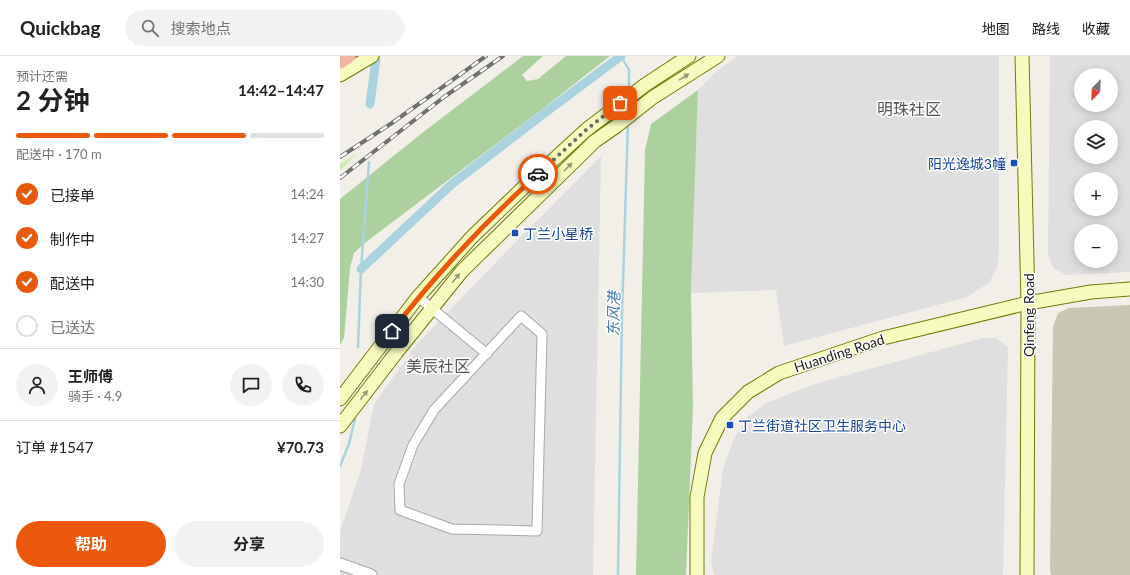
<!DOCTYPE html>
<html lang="zh">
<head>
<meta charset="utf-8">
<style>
  body { margin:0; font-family:Lato,"Noto Sans SC",sans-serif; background:#f2f2f2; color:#202124; height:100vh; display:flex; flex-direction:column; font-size:15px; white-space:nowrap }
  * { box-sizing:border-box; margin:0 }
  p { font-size:13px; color:#757577 }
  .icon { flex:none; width:22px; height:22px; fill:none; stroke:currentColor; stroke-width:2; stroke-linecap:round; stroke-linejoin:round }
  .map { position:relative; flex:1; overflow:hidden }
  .sheet { display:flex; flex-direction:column; background:#fff; width:340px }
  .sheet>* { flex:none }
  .needle { width:26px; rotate:203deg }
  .fabs { position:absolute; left:734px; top:12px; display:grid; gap:8px }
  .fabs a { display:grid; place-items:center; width:44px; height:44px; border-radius:50%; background:#fff; box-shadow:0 2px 10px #0003; font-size:20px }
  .pin { position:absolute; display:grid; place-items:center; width:34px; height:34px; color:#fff; margin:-17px; border-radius:8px; box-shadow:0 2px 6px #0006 }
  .courier { position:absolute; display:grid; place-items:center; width:40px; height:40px; margin:-20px; border:3px solid #ea580c; border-radius:50%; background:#fff; color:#222; box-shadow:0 1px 5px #0007 }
  .headline em { font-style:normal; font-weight:700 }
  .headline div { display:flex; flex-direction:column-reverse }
  .headline { display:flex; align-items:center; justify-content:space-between; height:68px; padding:0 16px }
  h1 { font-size:26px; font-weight:700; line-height:30px }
  .bar { display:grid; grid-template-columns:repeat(4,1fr); gap:6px 4px; align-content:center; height:48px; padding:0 16px }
  .bar i { height:5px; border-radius:3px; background:#e0e0e0 }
  .bar .on { background:#ea580c }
  .bar p { grid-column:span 4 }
  .line { display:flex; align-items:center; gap:10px; padding:0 16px; border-top:1px solid #e0e0e0 }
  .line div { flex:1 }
  .round { display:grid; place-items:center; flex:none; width:42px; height:42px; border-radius:21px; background:#f2f2f2 }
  ol { padding:0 16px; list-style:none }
  li { display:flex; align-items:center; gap:12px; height:44px }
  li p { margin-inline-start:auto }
  li .icon { padding:4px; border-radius:50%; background:#ea580c; color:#fff; stroke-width:4 }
  li:last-child { color:#757577 }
  li i { width:22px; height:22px; border:2px solid #e0e0e0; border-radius:50% }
  .action { display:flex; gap:8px; margin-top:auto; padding:8px 16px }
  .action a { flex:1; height:46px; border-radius:24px; background:#ea580c; color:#fff; font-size:16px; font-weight:700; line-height:46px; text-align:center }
  .action a+a { background:#f2f2f2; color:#202124 }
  header { display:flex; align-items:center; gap:24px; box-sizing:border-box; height:56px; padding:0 20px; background:#fff; border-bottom:1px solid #e0e0e0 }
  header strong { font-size:19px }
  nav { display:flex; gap:22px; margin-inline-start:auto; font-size:14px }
  .search { width:280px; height:36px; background:#f2f2f2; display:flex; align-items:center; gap:10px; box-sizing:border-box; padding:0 14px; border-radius:22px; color:#757577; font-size:15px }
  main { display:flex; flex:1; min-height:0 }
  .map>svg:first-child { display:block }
</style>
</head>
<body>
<header>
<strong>Quickbag</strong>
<div class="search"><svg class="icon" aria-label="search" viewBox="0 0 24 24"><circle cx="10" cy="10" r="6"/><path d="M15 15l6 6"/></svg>搜索地点</div>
<nav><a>地图</a><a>路线</a><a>收藏</a></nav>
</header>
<main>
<section class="sheet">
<div class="headline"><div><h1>2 分钟</h1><p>预计还需</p></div><em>14:42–14:47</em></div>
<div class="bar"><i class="on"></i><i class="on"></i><i class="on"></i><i></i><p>配送中 · 170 m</p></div>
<ol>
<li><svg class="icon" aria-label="check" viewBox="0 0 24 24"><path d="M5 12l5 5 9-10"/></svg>已接单<p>14:24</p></li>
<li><svg class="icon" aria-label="check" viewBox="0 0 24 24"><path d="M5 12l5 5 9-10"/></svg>制作中<p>14:27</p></li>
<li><svg class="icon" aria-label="check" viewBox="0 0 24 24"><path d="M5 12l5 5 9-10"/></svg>配送中<p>14:30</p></li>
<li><i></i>已送达</li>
</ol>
<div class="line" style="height:72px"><a class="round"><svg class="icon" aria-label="person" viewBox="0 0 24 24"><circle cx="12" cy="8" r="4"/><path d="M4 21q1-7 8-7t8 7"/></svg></a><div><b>王师傅</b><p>骑手 · 4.9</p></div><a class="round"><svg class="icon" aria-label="chat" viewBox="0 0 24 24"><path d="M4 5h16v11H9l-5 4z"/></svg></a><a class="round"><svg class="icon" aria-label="phone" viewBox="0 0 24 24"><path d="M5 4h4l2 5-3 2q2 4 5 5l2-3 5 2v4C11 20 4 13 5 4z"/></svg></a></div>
<div class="line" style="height:52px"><div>订单 #1547</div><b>¥70.73</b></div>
<div class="action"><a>帮助</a><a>分享</a></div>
</section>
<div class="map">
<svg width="790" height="519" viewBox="0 0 790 519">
  <rect width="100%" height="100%" fill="#f2efe9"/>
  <path fill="#e0dfdf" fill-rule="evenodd" d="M 398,0 L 659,0 L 659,187 L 658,209 L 649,227 L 627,241 L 444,290 L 436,234 L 351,237 L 358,34 L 378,14 Z
    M 710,0 L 790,0 L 790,216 L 727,219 L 714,213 L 708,199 ZM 741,19 L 771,19 L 771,49 L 741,49 ZM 741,71 L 771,71 L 771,101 L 741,101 ZM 741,123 L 771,123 L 771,153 L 741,153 ZM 741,175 L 771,175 L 771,205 L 741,205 Z
    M 261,100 L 253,519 L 0,519 L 0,476 L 21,414 L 34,348 L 77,288 L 162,200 Z
    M 643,282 L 657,282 L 668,291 L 663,519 L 374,519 L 371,505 L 383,413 L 394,382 L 408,361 L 426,347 L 478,327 Z"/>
  <path fill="#c7c7b4" d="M 790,249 L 790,519 L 711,519 L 710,513 L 713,271 L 718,257 L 729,252 Z"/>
  <path fill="#cdebb0" d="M 17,97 L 0,115 L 0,108 Z"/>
  <path fill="#add19e" d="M 183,0 L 203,0 L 182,19 L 187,25 L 198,23 L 226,0 L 270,0 L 205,51 L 26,186 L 14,197 L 10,212 L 4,282 L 0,289 L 0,143 L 82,77 Z
    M 358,34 L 351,237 L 353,352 L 346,519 L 296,519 L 305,94 L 311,68 Z"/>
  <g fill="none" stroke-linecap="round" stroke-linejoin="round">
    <path stroke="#aad3df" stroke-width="2.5" d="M 281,0 L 289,14 L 289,35
      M 18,291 L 21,213 L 29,106
      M 0,410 L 9,388 L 15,363
      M 278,519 L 282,257 L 288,66"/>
    <path stroke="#aad3df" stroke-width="9" d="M 30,48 L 36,3
      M 21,213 L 112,128 L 202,59 L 281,0"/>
    <g stroke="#a9a9a9" stroke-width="11">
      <path id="minor" d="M 78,241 L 147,298
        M 181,260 L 202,278 L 197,475 L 112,473 L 60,454 L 59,428 L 73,389 L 94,354 Z"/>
    </g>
    <g stroke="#a9a9a9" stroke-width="13">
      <path id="tertiary" d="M 0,508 L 31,519"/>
    </g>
    <g stroke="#707d05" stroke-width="15">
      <path id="secondary" d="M 682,0 L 688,247 L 687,519
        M 0,19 L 32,0
        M 0,343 L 78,241 L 132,181 L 184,131 L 246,74 L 305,29 L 349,0
        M 0,370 L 56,297 L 122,215 L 255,85 L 278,69 L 312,42 L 378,0
        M 357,519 L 357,441 L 365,397 L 382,362 L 408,336 L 439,317 L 543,282 L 688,247 L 751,236 L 790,233"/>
    </g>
    <g stroke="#dc2a67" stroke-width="17">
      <path id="trunk" d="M 0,5 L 8,0"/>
    </g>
    <use href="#minor" stroke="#fff" stroke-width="9"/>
    <use href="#tertiary" stroke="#fff" stroke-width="11"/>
    <use href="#secondary" stroke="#f7fabf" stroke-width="13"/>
    <use href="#trunk" stroke="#f2b4a3" stroke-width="15"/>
    <g stroke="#707070" stroke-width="4">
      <path id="rail" d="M 0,101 L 52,67 L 146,0
        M 0,122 L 104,41 L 163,0"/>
    </g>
    <use href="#rail" stroke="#fff" stroke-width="2.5" stroke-dasharray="8" stroke-linecap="butt"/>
  </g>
  <defs><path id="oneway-solid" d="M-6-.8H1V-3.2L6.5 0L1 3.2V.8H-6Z"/></defs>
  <g fill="#979978">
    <use href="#oneway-solid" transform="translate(344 21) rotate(-32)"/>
    <use href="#oneway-solid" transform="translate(228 111) rotate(-45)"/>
    <use href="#oneway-solid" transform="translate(116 222) rotate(-51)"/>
    <use href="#oneway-solid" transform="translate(24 339) rotate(-53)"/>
  </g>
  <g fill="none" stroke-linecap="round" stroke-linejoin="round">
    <path stroke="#6b6a68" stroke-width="4" stroke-dasharray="0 7.2" d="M 198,118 L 246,74 L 280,47"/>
    <path stroke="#ea580c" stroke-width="5" d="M 52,275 C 96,218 145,166 198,118"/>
  </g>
  <g fill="#1a4fb4" stroke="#fff" stroke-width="1.5">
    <rect x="670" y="103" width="8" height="8" rx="2"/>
    <rect x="171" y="173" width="8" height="8" rx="2"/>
    <rect x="386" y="365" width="8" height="8" rx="2"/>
  </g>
  <g text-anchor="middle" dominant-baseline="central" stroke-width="3" stroke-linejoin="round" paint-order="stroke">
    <g font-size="14" fill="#164399" stroke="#fff" text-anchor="start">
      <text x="666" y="107" text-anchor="end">阳光逸城3幢</text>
      <text x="183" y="177">丁兰小星桥</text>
      <text x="398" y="369">丁兰街道社区卫生服务中心</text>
    </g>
    <g font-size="14" fill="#222" stroke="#fff">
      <text transform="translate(688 259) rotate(-90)">Qinfeng Road</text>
      <text transform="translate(499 297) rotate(-18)">Huanding Road</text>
    </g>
    <g font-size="15" font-style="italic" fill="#4a7aab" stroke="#fff">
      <text transform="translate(273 258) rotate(-89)">东风港</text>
    </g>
    <g font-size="16" fill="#555" stroke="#fff">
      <text x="569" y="52">明珠社区</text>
      <text x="98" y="309">美辰社区</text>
    </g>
  </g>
</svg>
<div class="fabs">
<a><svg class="needle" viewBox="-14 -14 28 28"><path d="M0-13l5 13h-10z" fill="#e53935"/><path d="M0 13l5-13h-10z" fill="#757577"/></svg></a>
<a><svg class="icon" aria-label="layers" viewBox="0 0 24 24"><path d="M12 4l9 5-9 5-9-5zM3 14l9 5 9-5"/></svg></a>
<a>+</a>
<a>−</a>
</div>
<div class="pin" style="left:280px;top:47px;background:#ea580c"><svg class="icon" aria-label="bag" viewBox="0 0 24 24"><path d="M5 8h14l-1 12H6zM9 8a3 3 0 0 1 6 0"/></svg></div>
<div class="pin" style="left:52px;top:275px;background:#1f2937"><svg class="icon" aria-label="home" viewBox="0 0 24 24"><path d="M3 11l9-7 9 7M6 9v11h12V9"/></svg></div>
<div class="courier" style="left:198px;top:118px"><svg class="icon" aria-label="car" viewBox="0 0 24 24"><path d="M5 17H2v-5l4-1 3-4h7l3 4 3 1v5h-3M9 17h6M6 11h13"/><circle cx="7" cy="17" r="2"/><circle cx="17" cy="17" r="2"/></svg></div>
</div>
</main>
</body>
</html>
